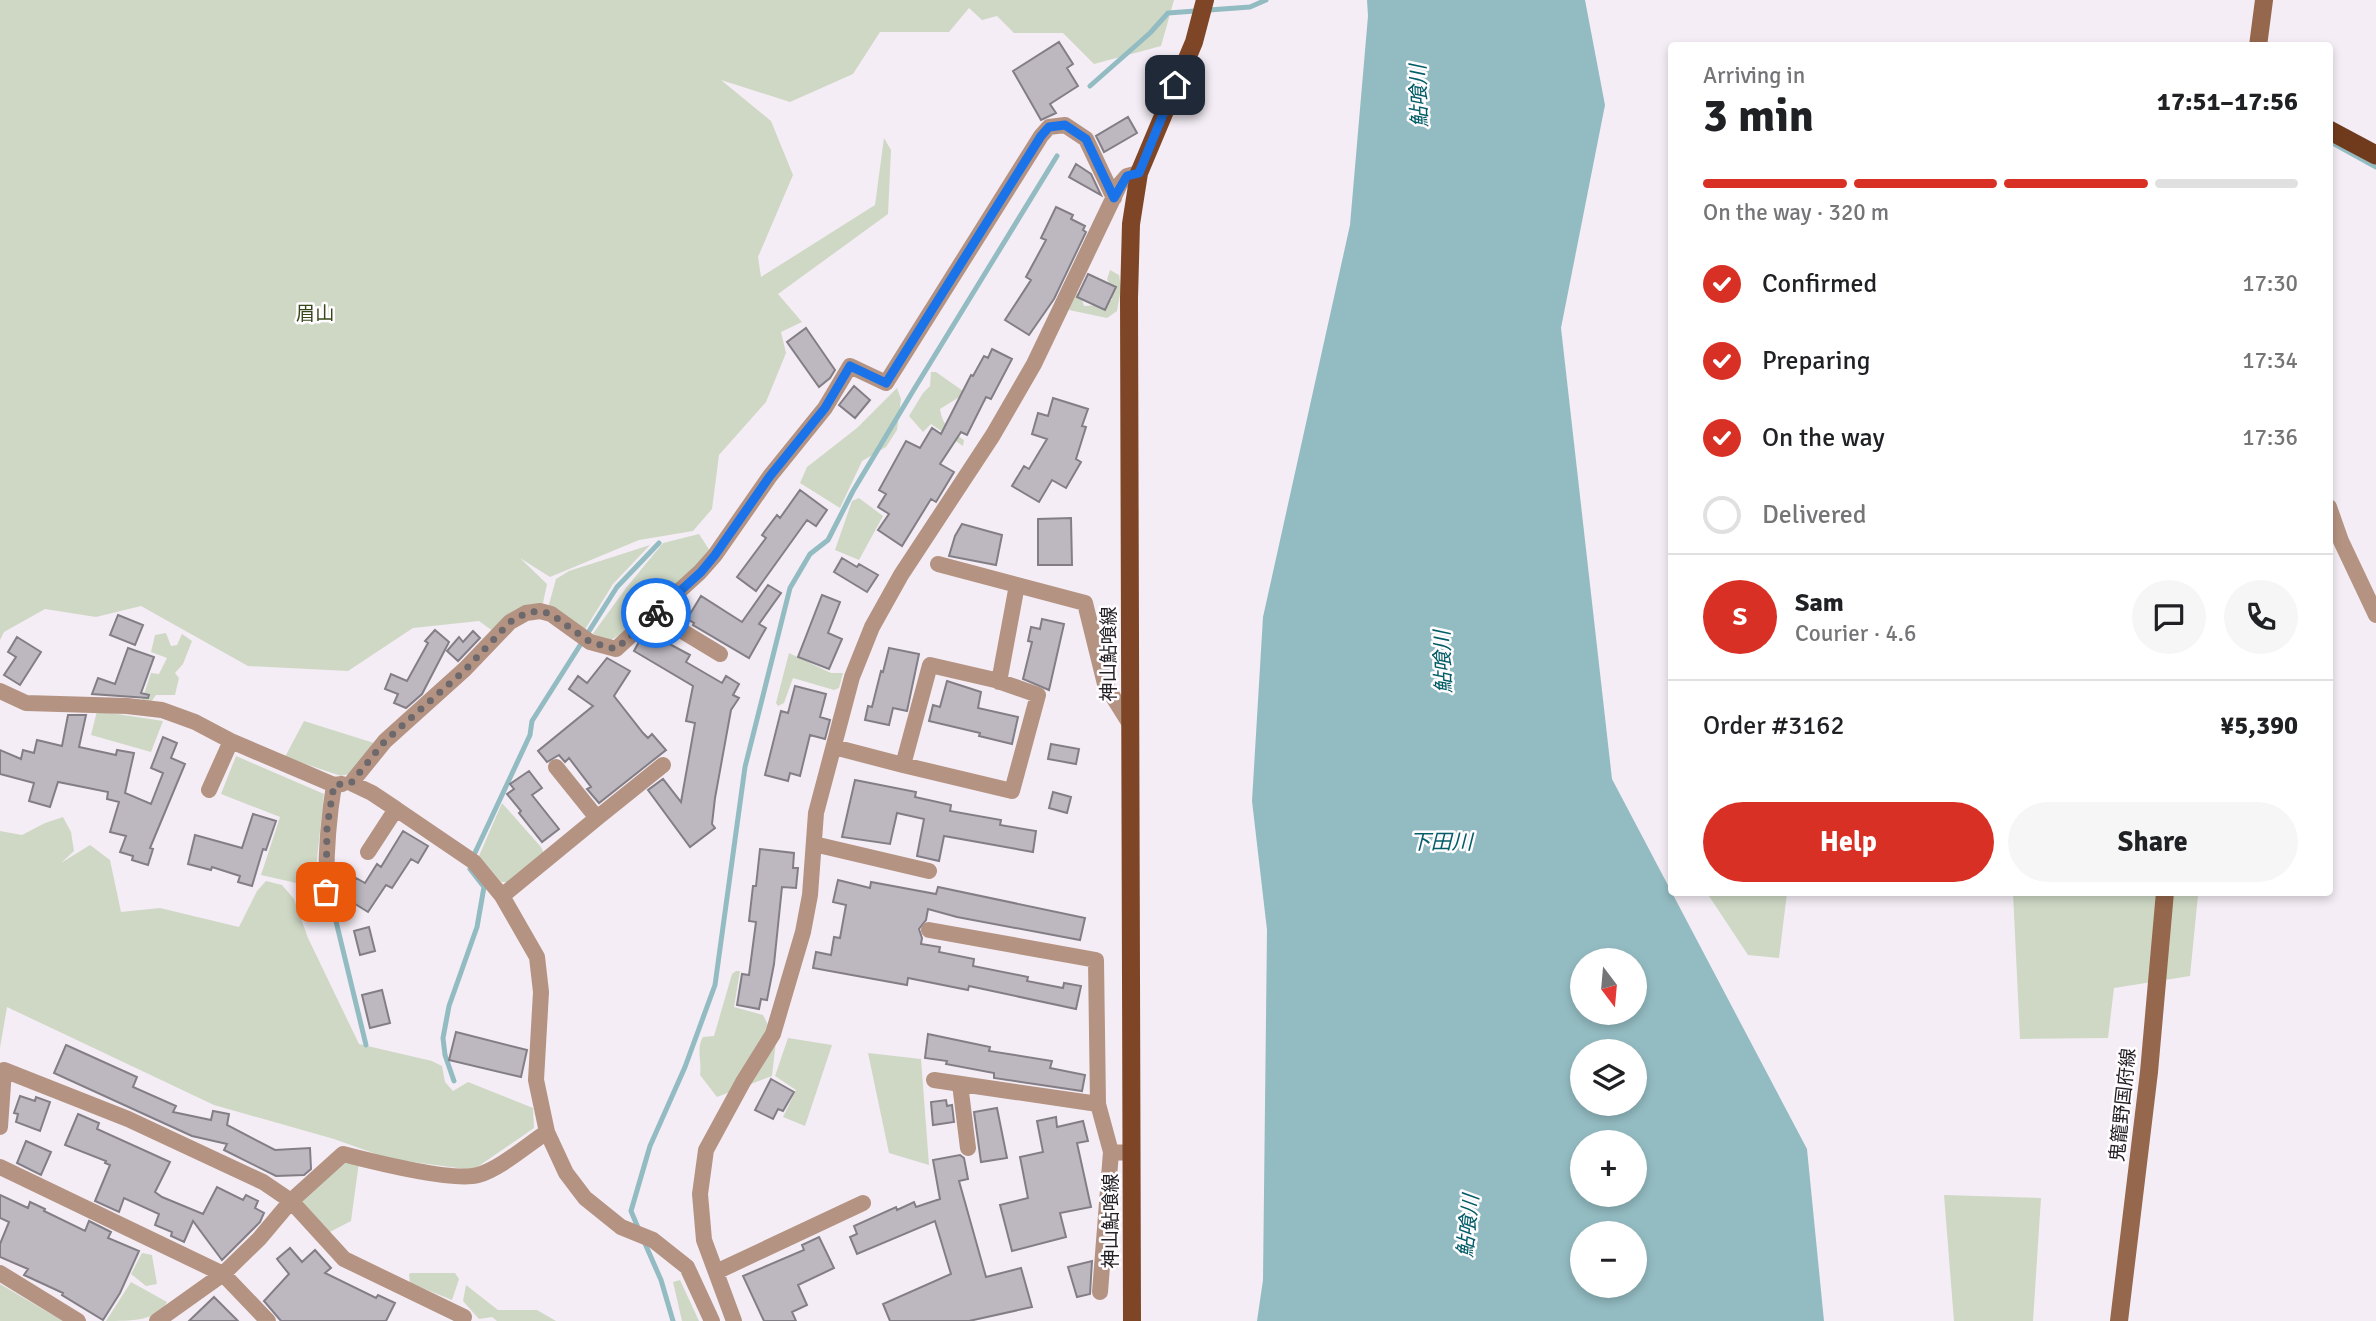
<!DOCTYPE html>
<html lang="en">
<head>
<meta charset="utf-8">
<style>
  body { margin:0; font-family:Signika,"Noto Sans JP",sans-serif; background:#f6f6f6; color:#202124; height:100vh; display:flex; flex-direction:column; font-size:26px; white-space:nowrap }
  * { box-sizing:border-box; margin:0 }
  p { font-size:23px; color:#757577 }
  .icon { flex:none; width:38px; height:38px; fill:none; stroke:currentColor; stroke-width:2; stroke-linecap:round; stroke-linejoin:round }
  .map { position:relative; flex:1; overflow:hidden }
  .side { position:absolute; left:1668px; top:42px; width:665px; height:854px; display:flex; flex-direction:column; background:#fff; border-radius:7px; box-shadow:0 4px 10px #0003 }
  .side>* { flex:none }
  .needle { width:46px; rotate:164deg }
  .fabs { position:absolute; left:1570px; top:948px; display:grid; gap:14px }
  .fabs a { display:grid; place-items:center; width:77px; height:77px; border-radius:50%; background:#fff; box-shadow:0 4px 10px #0003; font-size:35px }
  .pin { position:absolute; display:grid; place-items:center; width:60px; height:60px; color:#fff; margin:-30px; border-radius:14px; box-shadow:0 4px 10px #0006 }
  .courier { position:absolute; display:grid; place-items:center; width:70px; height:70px; margin:-35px; border:5px solid #1a73e8; border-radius:50%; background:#fff; color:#222; box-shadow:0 2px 9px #0007 }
  .head em { font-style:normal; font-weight:700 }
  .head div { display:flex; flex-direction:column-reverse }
  .head { display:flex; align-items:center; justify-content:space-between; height:119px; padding:0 35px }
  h1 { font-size:46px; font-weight:700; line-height:52px }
  .bar { display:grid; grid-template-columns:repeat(4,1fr); gap:10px 7px; align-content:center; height:84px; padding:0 35px }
  .bar i { height:9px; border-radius:5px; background:#e0e0e0 }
  .bar .on { background:#d93025 }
  .bar p { grid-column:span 4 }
  .line { display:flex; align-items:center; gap:18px; padding:0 35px; border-top:2px solid #e0e0e0 }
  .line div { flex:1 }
  .round { display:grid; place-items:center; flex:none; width:74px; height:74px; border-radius:37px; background:#f6f6f6 }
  ol { padding:0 35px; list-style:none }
  li { display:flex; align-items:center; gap:21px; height:77px }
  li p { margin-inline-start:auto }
  li .icon { padding:7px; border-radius:50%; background:#d93025; color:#fff; stroke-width:4 }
  li:last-child { color:#757577 }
  li i { width:38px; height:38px; border:4px solid #e0e0e0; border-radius:50% }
  .button { display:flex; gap:14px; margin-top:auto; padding:14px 35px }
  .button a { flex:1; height:80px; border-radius:42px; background:#d93025; color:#fff; font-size:28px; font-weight:700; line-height:80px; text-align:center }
  .button a+a { background:#f6f6f6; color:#202124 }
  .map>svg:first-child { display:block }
</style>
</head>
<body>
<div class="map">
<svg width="2376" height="1321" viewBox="0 0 2376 1321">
  <rect width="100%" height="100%" fill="#f4edf5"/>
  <path fill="#cfd8c5" d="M 0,0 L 1174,0 L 1161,46 L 1094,64 L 1063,33 L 1014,33 L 997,16 L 982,20 L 969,8 L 949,32 L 880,32 L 853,74 L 790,102 L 721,80 L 771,121 L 793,175 L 758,257 L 761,277 L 875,205 L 884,138 L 891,150 L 888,214 L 778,294 L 802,322 L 781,332 L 786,353 L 766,402 L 719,455 L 712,509 L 693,531 L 639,540 L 550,577 L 520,558 L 547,584 L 543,603 L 518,614 L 494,632 L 479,621 L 413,628 L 348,671 L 248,666 L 141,606 L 96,617 L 45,609 L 4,632 L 0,640 Z
    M 1110,270 L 1119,275 L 1121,288 L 1117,311 L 1107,318 L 1069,310 L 1074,294 L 1080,293 L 1084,306 L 1102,305 L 1112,300 L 1112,288 L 1107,279 Z
    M 931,372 L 936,372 L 963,391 L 987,400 L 981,405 L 961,396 L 940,409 C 942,425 951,432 964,440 L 963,446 L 931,424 L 923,432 L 909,416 L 923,393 L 930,386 Z
    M 897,388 L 901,399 L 897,430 L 886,447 L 862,461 L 840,508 L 800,483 L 807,467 L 857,428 Z
    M 859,498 L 883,516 L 859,560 L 835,550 L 852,501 Z
    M 699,534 L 710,551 C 688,577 640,625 611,640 L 592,635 L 626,588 L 663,543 Z
    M 650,545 L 613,584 L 584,631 L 548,608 L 556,579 L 569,571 Z
    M 166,633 L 171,646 L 177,645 L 182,634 L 192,641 L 183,664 L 175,673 L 179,678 L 175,695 L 156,695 L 151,702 L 142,700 L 151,673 L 159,674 L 167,658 L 151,652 L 155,635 Z
    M 789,653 L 831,673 L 843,673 L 839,688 L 834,690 L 793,678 L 784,703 L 778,706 L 776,703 Z
    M 97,711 L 163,721 L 151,752 L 91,735 Z
    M 304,721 L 374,743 L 349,774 L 341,776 L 285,757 Z
    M 236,756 L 324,794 L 314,887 L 261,875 L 280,817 L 221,794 Z
    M 502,803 L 541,847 L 544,854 L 508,882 L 501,882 L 479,856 Z
    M 63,817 L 71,832 L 74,851 L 61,863 L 90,845 L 110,860 L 121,912 L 160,908 L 239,927 L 257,891 L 266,881 L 282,885 L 294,899 L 308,938 L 359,1044 L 432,1061 L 442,1066 L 445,1082 L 453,1091 L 468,1082 L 533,1108 L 534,1128 L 473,1170 L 390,1159 L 334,1139 L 214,1105 L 7,1007 L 0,1048 L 0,831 L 22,835 L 45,823 Z
    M 1707,893 L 1787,893 L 1779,958 L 1748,955 Z
    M 2013,893 L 2194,893 L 2198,895 L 2190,976 L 2114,988 L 2108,1038 L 2020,1039 Z
    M 736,971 L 740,971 L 734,1007 L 763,1015 L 776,1041 L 772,1076 L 717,1097 L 700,1075 C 702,1062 696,1048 703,1037 L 714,1036 L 732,974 Z
    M 788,1038 L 832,1045 L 805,1126 L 783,1117 L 796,1090 L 775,1076 Z
    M 868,1053 L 921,1059 L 929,1165 L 889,1153 Z
    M 344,1159 L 359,1162 L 351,1221 L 328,1233 L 297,1201 Z
    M 1944,1195 L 2041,1198 L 2033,1321 L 1954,1321 Z
    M 142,1253 L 152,1255 L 157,1284 L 146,1286 L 131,1274 Z
    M 411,1273 L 455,1273 L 459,1279 L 452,1300 L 410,1283 L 409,1274 Z
    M 680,1280 L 699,1321 L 682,1321 L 673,1282 Z
    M 131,1282 L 167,1302 C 158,1321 130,1321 106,1321 Z
    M 0,1284 L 63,1321 L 0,1321 Z
    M 466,1285 L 498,1310 L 537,1310 L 556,1321 L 497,1321 L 492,1317 L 479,1319 L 463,1301 Z"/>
  <path fill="#93bcc2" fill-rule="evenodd" d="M 1367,0 L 1585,0 L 1605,105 L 1561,328 L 1612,779 L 1807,1149 L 1824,1321 L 1257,1321 L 1263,1280 L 1267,930 L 1252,801 L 1263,617 L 1350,225 L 1368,16 ZM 1582,961 L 1634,961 L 1634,1013 L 1582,1013 ZM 1582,1052 L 1634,1052 L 1634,1104 L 1582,1104 ZM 1582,1143 L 1634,1143 L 1634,1195 L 1582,1195 ZM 1582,1234 L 1634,1234 L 1634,1286 L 1582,1286 Z"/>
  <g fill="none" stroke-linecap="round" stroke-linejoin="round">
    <path stroke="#93bcc2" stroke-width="5" d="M 1090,86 L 1150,33 L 1168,13 L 1250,7 L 1266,0
      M 2329,141 L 2376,167
      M 473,857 L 530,735 L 532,721 L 617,587 L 659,543
      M 333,909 L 366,1045
      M 454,1081 L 445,1055 L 443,1038 L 449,1006 L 477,927 L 484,887 L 470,869
      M 639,1230 L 631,1211 L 650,1146 L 685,1067 L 715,985 L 745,767 L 790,588 L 810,554 L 828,540 L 853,491 L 913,391 L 1057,156
      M 643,1239 L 661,1280 L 673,1321"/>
  </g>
  <path fill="#bdb8c0" stroke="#837e86" stroke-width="2" d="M 1059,42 L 1073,64 L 1067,68 L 1078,86 L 1050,104 L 1056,113 L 1041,120 L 1013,71 Z
    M 1128,117 L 1137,133 L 1104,152 L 1096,136 Z
    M 1076,164 L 1091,174 L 1101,195 L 1069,177 Z
    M 1056,207 L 1073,215 L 1071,219 L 1085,226 L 1083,230 L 1086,232 L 1054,299 L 1029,335 L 1005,320 L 1031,280 L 1026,277 L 1046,240 L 1041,238 Z
    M 1088,274 L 1116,287 L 1105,310 L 1077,297 Z
    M 806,328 L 835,370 L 830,378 L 819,387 L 787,342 Z
    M 992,349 L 1012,359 L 991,399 L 986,397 L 967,435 L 961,432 L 940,464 L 954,472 L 936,502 L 931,499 L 902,546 L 878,530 L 889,514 L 878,507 L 886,494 L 879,490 L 906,441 L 920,448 L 932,428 L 941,434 L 971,375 L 973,376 L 984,356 L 988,358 Z
    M 854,386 L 870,400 L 855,418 L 839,405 Z
    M 1053,398 L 1088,409 L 1082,426 L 1086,427 L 1076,459 L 1081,462 L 1066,488 L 1052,480 L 1039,502 L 1012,486 L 1024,466 L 1029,469 L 1047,439 L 1032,434 L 1038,413 L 1048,416 Z
    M 800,490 L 827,510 L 816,526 L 807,520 L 756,591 L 737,577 L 766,538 L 762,535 L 777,515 L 780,518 Z
    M 1071,518 L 1072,565 L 1038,565 L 1038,519 Z
    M 962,524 L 1002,535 L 996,565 L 949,556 L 955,536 Z
    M 842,558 L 857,567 L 859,564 L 878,575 L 867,592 L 834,572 Z
    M 768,585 L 781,593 L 759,624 L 766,628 L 749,658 L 693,625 L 694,623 L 687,619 L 701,596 L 742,622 Z
    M 822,595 L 840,602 L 828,633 L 842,639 L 829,669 L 798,657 Z
    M 118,615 L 143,625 L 135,645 L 110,635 Z
    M 1042,619 L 1064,624 L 1049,690 L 1023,679 L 1032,642 L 1028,641 L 1031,627 L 1040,629 Z
    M 435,630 L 449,642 L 422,694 L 406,708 L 394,703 L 398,694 L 385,689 L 391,674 L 407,681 L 428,643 L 425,641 Z
    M 473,631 L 480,638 L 458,661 L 447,651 L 459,637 L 463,642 Z
    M 649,633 L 690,655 L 686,662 L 722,683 L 726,676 L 739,684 L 733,695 L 739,698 L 731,710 L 715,798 L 712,824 L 715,828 L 690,847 L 648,790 L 663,779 L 681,802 L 695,723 L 686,721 L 693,686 L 634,651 L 639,642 Z
    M 17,637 L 41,652 L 20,685 L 4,675 L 16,657 L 8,652 Z
    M 128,648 L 154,657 L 141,693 L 149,695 L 148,698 L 92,694 L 98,678 L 115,684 Z
    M 889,648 L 919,654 L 907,711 L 893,708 L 889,725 L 865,720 L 868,706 L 872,707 L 881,671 L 883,672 Z
    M 607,658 L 630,671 L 614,696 L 643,733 L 648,738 L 652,734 L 666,750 L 599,803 L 587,789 L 591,787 L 569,758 L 565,762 L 559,755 L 547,762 L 538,751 L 593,706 L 569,689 L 578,676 L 587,683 Z
    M 947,681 L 981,692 L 978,708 L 1018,717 L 1012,744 L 979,736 L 980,733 L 929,721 L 933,705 L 940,707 Z
    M 795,686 L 826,694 L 820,717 L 830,720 L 825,739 L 810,735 L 800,776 L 790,773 L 788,781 L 765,775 L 781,711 L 788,713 Z
    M 68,715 L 86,715 L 79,747 L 116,755 L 117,750 L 134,753 L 125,793 L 151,804 L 163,773 L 151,768 L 163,737 L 177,743 L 171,758 L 185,764 L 150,848 L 153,849 L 148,865 L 132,860 L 133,856 L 120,852 L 126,836 L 110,832 L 119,802 L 107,799 L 108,792 L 58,782 L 50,807 L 29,801 L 34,783 L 0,774 L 0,750 L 21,759 L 23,750 L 34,753 L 37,740 L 62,746 Z
    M 1051,744 L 1079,749 L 1076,764 L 1048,759 Z
    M 529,771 L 542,788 L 532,795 L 559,829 L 542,842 L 519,813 L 521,811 L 507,794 L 514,789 L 510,784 Z
    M 855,780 L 916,792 L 915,797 L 951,805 L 950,811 L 1001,820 L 1000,825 L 1036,831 L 1033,852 L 944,836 L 939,861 L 917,856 L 924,819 L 897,813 L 890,844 L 842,837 Z
    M 1053,792 L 1071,797 L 1067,813 L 1049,808 Z
    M 253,814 L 276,821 L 266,850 L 263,849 L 252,886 L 238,882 L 240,876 L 212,867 L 211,870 L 188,864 L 195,835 L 242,848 Z
    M 403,831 L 428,846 L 418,863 L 411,859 L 392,888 L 386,885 L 368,912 L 344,897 L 356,878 L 365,883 L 377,864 L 381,867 Z
    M 760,849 L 794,853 L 793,868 L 798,868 L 796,888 L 782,887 L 774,964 L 767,1000 L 761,999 L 759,1009 L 737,1005 L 742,974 L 749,975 L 756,922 L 749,921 L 753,886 L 756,886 Z
    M 838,880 L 870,888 L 871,882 L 936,894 L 938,887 L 1085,918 L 1080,940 L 957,917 L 928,909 L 926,920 L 919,929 L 922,938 L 921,944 L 940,947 L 939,952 L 974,959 L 973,966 L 1028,977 L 1027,981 L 1063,988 L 1064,983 L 1081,986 L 1076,1009 L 969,986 L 968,990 L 908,978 L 907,985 L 813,968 L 816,952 L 831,955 L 834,937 L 840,938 L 846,905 L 833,902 Z
    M 369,927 L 375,951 L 360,955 L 354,931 Z
    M 382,990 L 390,1023 L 370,1028 L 362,995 Z
    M 456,1032 L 527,1050 L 521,1077 L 449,1060 Z
    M 928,1034 L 990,1047 L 989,1051 L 1052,1061 L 1050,1068 L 1085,1075 L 1082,1091 L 994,1078 L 994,1073 L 946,1064 L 947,1061 L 925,1058 Z
    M 66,1045 L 137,1077 L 133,1087 L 176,1106 L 173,1112 L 211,1120 L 213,1111 L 229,1114 L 227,1125 L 275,1150 L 310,1148 L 311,1169 L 304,1175 L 276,1176 L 224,1150 L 227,1144 L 192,1136 L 54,1073 Z
    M 771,1079 L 794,1092 L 783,1111 L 778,1109 L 773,1119 L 755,1110 Z
    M 20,1096 L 35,1101 L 36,1097 L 50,1102 L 40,1131 L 16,1122 L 18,1114 L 14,1113 Z
    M 946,1100 L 947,1106 L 952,1105 L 954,1122 L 933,1125 L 931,1102 Z
    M 997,1108 L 1007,1158 L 981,1162 L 974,1112 Z
    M 78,1114 L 99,1123 L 97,1129 L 170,1162 L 155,1192 L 162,1197 L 203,1214 L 217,1187 L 243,1200 L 246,1195 L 258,1201 L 255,1208 L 264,1213 L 260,1222 L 222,1260 L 193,1221 L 184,1242 L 171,1236 L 172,1232 L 155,1225 L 159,1214 L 124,1198 L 119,1212 L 95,1201 L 110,1165 L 105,1163 L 106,1161 L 65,1145 Z
    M 1056,1117 L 1057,1127 L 1083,1121 L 1088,1141 L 1077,1143 L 1091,1207 L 1060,1213 L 1066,1237 L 1012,1251 L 1000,1205 L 1028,1198 L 1020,1157 L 1043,1152 L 1037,1121 Z
    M 26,1141 L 51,1152 L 41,1175 L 17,1163 Z
    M 960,1155 L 964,1158 L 968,1179 L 959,1181 L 986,1277 L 1021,1268 L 1032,1307 L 969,1321 L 890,1321 L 883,1304 L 951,1274 L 935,1221 L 857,1254 L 850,1237 L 857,1234 L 854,1226 L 896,1207 L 897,1210 L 914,1202 L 916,1207 L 940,1199 L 933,1160 Z
    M 0,1195 L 28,1208 L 30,1202 L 45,1209 L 44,1211 L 85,1231 L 89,1221 L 111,1232 L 108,1238 L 139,1251 L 120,1293 L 103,1320 L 62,1295 L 63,1293 L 24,1275 L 28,1269 L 0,1257 L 0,1244 L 9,1222 L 0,1218 Z
    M 819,1237 L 834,1268 L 798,1285 L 807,1305 L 792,1312 L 796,1321 L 764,1321 L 743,1276 L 804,1250 L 802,1245 Z
    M 290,1248 L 302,1262 L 315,1250 L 331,1268 L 325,1273 L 376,1298 L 378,1295 L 395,1303 L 386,1321 L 281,1321 L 264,1301 L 289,1274 L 277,1259 Z
    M 1092,1261 L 1090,1294 L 1077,1297 L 1068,1267 Z
    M 214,1297 L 238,1321 L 189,1321 Z"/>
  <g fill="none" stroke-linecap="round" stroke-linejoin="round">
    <path stroke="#b49382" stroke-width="16" d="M 2329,507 L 2341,541 L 2376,615
      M 938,564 L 1085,603 L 1105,684 L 1130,724
      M 654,614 L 700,572 L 715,555 L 770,476 L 825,408 L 850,366 L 886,383 L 1041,136 L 1049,127 L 1065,125 L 1086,139 L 1114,198
      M 999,682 L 1017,585
      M 0,691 L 26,703 L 127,706 L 162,710 L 195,722 L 231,741
      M 834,747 L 903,765 L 930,665 L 995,680 L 1038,695 L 1012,791 L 903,765
      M 209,790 L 231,741 L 334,785
      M 396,809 L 372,793 L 351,783 L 385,741 L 465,669 L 510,622 L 526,613 L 540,611 L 551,614 L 590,642 L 616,649 L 654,614 L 720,654
      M 597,818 L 663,765
      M 814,844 L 929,871
      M 368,852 L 396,809 L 474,862 L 502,896 L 537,957 L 541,992 L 536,1080 L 547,1132 L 566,1173 L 585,1198 L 621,1227 L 653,1240 L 687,1267 L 712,1321
      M 502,896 L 597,818 L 556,767
      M 327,912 C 325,868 327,827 334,785 L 342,784
      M 929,930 L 1096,960 L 1098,1104
      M 934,1080 L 1098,1104 L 1111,1152 L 1132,1153
      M 960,1084 L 968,1148
      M 0,1127 L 4,1070 L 128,1119 L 263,1182 L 291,1201 L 259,1239 L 223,1274 L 0,1167
      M 716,1272 L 863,1203
      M 0,1273 L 78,1321
      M 1100,1292 L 1111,1152
      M 157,1321 L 223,1274 L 268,1321
      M 462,1321 L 464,1317 L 344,1259 L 291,1201 L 343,1154 C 370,1161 453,1182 478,1175 C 500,1169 527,1145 547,1132
      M 734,1321 L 704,1240 L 700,1194 L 706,1150 L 743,1082 L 773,1034 L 803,932 L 810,895 L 816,813 L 852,677 L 872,627 L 901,575 L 993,435 L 1034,364 L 1120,184 L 1127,176 L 1139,173"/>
    <path stroke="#95674d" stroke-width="18" d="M 2258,46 L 2264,0
      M 2119,1321 L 2149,1072 L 2165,892"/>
    <path stroke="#7e4626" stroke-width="18" d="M 1132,1321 L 1129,298 L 1131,224 L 1139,173 L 1194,42 L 1205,0"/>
    <path stroke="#703b1c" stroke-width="19" d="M 2329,130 L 2376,155"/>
  </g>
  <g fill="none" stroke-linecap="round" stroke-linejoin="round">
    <path stroke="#6c686c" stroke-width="7" stroke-dasharray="0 12.6" d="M 326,892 L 327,827 L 334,785 L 351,783 L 385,741 L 465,670 L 510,622 L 526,613 L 540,611 L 551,614 L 590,642 L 616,649 L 656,613"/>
    <path stroke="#1a73e8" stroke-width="9" d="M 656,613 L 701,572 L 715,555 L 770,476 L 825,408 L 850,366 L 886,383 L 1041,136 L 1049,127 L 1065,125 L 1086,139 L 1114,198 L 1127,176 L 1139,173 L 1175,85"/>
  </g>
  <g text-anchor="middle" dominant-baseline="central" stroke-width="5" stroke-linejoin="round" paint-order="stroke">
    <g font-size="19" fill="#364819" stroke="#fffcff">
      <text x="315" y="314">眉山</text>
    </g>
    <g font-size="19" fill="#232023" stroke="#fffcff">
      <text transform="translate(1109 654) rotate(-90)">神山鮎喰線</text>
      <text transform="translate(2123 1105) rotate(-84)">鬼籠野国府線</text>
      <text transform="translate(1111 1221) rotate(-90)">神山鮎喰線</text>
    </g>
    <g font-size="21" font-style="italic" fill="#015d66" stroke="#fffcff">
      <text transform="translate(1419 96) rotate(-92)">鮎喰川</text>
      <text transform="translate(1443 662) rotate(-92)">鮎喰川</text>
      <text x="1441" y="842">下田川</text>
      <text transform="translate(1468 1226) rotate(-84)">鮎喰川</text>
    </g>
  </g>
</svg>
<div class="fabs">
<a><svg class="needle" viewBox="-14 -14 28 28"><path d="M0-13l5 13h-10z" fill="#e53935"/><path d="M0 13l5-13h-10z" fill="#757577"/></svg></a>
<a><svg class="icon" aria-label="layers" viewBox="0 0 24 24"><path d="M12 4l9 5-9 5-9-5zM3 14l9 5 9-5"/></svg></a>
<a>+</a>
<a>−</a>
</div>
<div class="pin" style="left:326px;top:892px;background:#ea580c"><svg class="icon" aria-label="bag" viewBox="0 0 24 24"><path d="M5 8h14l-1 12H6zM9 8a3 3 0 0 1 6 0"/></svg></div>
<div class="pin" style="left:1175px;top:85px;background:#1f2937"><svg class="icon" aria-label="home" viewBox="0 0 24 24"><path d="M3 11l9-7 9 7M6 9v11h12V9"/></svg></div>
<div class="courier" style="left:656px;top:613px"><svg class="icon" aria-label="bike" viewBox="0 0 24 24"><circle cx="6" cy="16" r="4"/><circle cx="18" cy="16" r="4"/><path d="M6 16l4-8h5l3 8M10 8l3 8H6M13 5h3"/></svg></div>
<section class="side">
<div class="head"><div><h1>3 min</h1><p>Arriving in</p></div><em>17:51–17:56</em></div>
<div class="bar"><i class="on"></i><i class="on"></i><i class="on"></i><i></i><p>On the way · 320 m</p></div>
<ol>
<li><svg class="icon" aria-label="check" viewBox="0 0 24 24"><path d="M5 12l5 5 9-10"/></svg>Confirmed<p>17:30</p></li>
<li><svg class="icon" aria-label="check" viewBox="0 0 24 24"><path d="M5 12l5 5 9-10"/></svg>Preparing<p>17:34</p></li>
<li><svg class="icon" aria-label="check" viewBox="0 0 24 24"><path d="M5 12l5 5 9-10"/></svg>On the way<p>17:36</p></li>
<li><i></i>Delivered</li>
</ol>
<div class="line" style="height:126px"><b class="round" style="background:#d93025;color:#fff">S</b><div><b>Sam</b><p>Courier · 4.6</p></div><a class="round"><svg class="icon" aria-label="chat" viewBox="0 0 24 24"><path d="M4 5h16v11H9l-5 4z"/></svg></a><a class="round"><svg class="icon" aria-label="phone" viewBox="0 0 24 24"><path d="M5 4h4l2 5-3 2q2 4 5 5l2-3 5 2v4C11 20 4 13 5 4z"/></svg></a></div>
<div class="line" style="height:91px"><div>Order #3162</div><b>¥5,390</b></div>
<div class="button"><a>Help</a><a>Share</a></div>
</section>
</div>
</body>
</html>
